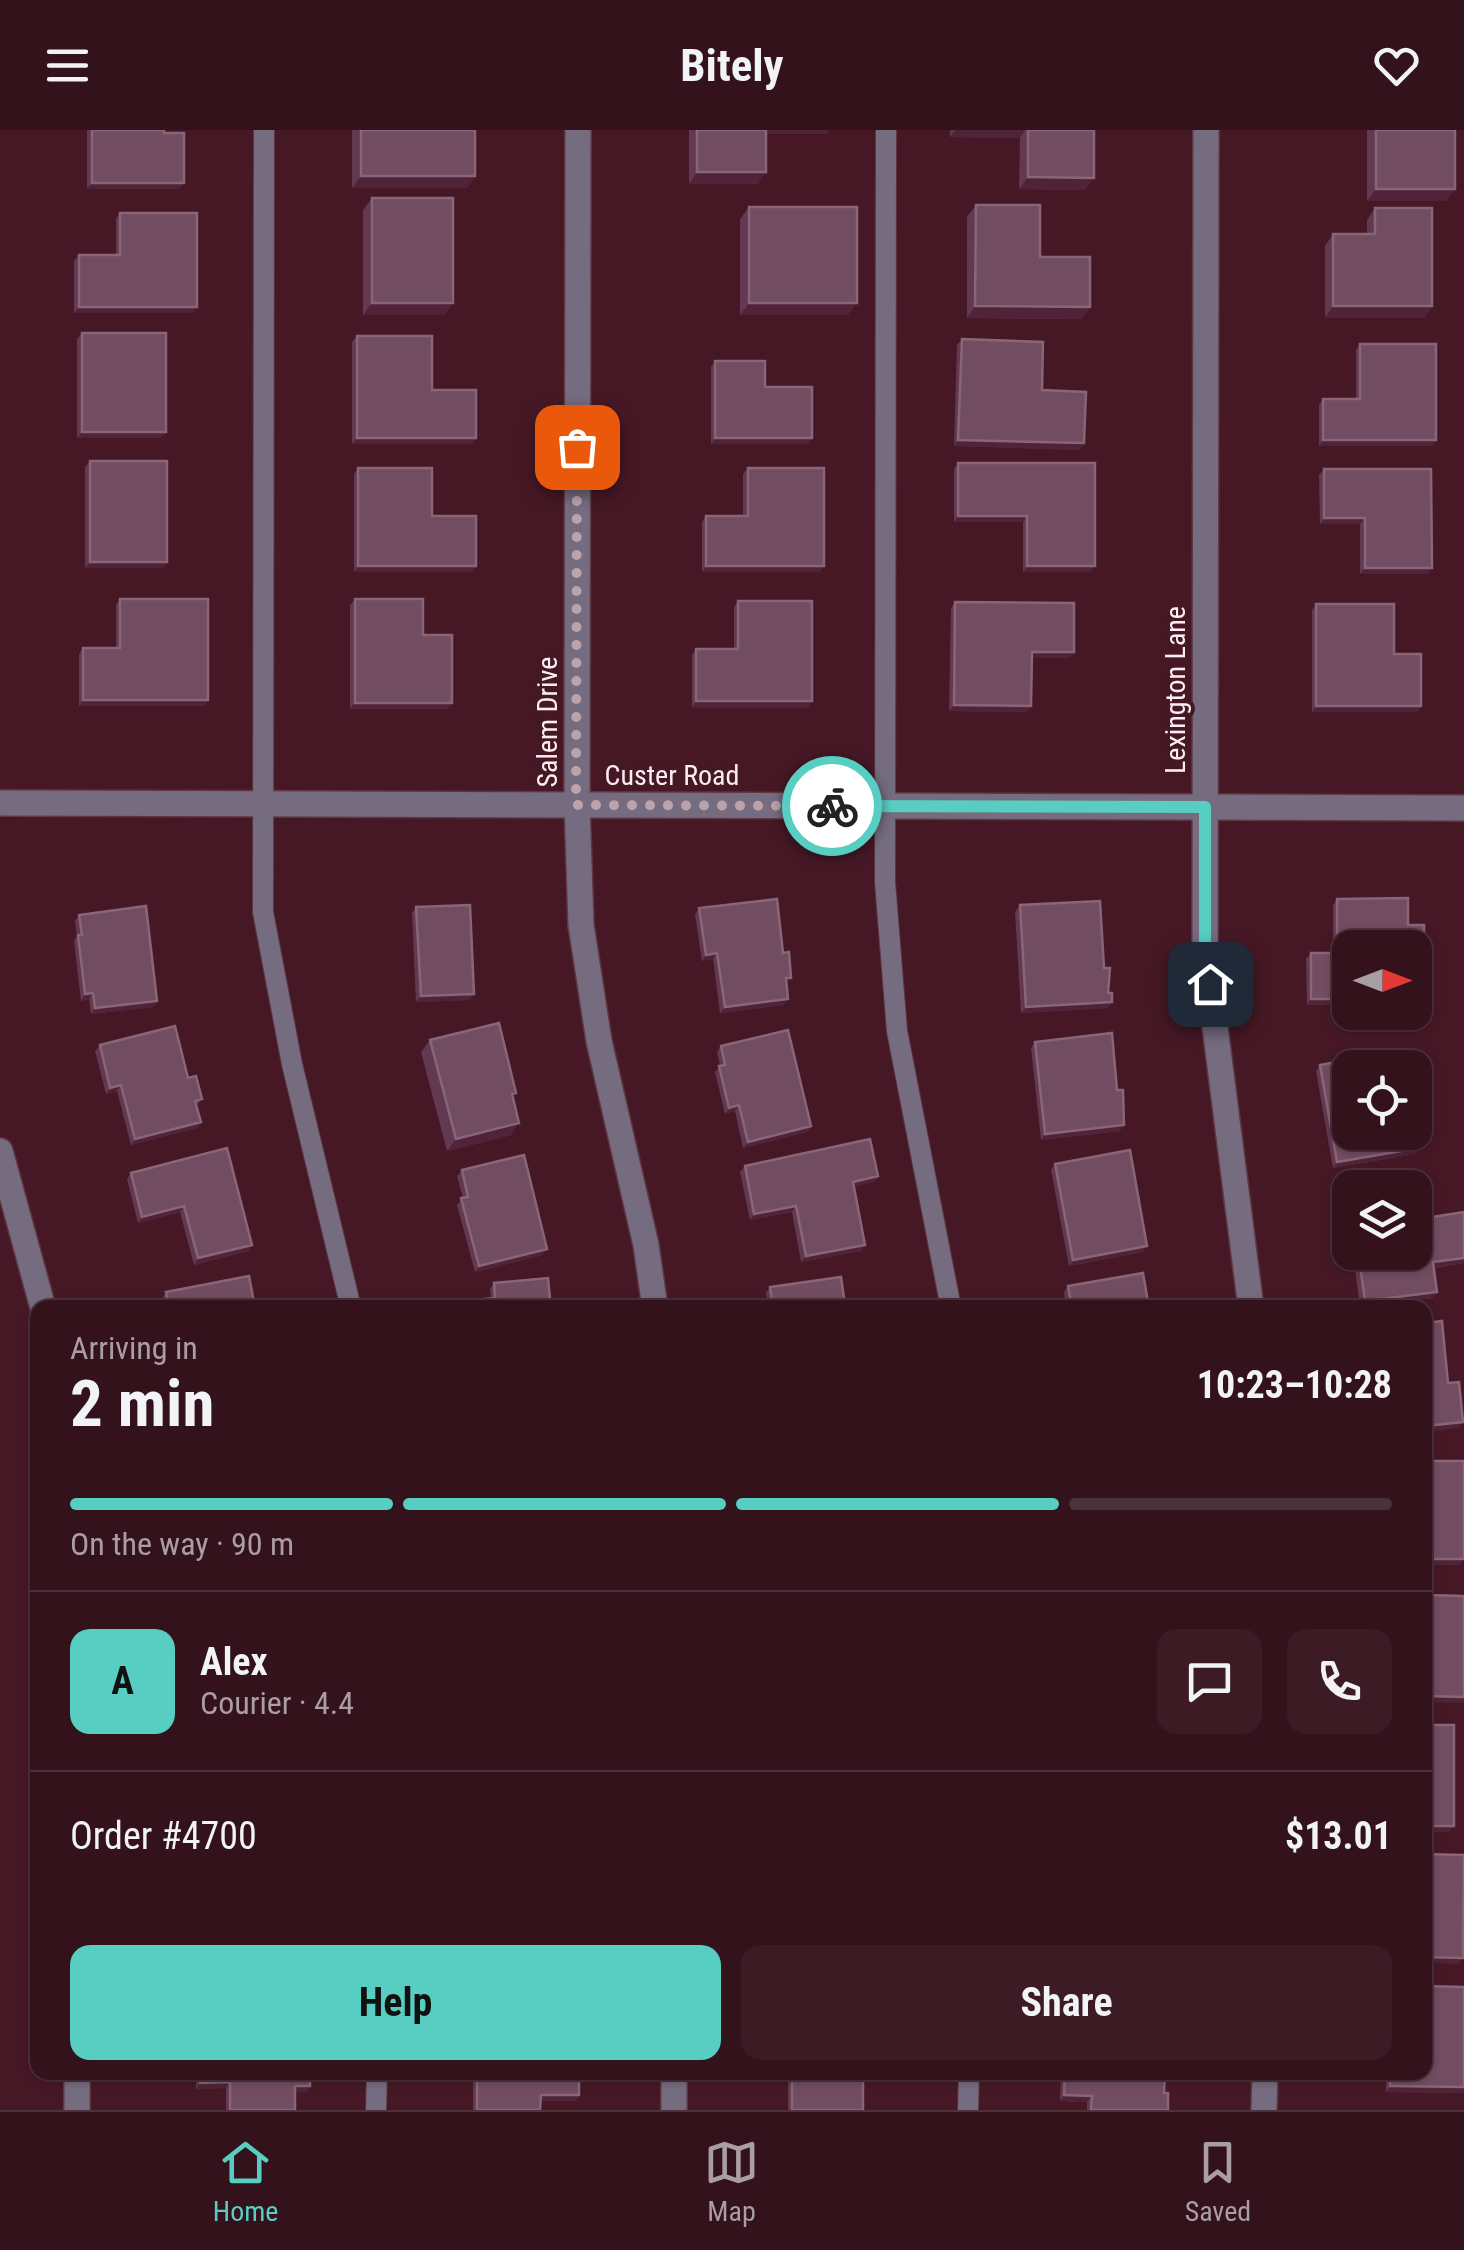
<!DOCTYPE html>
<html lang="en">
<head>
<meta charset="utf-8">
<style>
  body { margin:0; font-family:"Roboto Condensed",sans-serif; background:#3c1b25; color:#f1f3f6; height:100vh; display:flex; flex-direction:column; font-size:38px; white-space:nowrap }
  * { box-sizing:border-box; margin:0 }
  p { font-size:32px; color:#a99ea3 }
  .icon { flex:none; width:55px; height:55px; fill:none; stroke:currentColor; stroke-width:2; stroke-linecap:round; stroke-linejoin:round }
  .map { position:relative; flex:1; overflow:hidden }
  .drawer { position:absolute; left:30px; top:1170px; width:1402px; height:780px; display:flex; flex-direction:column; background:#34121c; border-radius:20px; box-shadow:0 2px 8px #0004,0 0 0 2px #4e323b }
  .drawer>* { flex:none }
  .needle { width:65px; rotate:90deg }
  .controls { position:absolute; left:1332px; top:800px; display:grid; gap:20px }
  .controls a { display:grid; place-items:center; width:100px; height:100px; border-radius:20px; background:#34121c; box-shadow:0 2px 8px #0004,0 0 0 2px #4e323b; font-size:50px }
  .pin { position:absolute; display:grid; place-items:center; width:85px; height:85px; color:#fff; margin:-42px; border-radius:20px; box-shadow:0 5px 15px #0006 }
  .courier { position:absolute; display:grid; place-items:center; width:100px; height:100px; margin:-50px; border:8px solid #57cec1; border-radius:50%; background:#fff; color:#222; box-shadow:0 2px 12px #0007 }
  .head em { font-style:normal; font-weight:700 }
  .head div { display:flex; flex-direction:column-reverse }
  .head { display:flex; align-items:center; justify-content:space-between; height:170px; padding:0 40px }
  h1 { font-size:65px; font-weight:700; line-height:75px }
  .bar { display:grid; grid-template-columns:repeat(4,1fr); gap:15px 10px; align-content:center; height:120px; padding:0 40px }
  .bar i { height:12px; border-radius:8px; background:#4e323b }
  .bar .on { background:#57cec1 }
  .bar p { grid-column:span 4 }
  .line { display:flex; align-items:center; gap:25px; padding:0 40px; border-top:2px solid #4e323b }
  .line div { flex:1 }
  .round { display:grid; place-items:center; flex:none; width:105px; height:105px; border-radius:20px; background:#3c1b25 }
  .button { display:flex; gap:20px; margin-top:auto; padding:20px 40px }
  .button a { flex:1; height:115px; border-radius:20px; background:#57cec1; color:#111; font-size:40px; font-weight:700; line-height:115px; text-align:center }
  .button a+a { background:#3c1b25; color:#f1f3f6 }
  header { display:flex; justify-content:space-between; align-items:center; height:130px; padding:0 40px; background:#34121c; font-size:45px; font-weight:700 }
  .tab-bar { display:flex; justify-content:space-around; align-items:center; height:140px; border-top:2px solid #4e323b; background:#34121c; font-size:28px; color:#a99ea3 }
  .tab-bar a { display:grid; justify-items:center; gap:5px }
  .tab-bar .on { color:#57cec1 }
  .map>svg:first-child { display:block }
</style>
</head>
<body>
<header><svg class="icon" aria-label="menu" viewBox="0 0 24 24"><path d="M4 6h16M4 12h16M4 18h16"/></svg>Bitely<svg class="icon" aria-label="heart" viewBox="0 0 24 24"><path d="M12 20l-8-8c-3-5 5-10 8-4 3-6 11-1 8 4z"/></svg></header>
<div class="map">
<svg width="1464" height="1980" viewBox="0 0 1464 1980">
  <rect width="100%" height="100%" fill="#461825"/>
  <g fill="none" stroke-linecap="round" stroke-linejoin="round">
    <g stroke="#5f3642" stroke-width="22">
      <path id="service" d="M 264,0 L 263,782 L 292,934 L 351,1178
        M 886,0 L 885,752 L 897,901 L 951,1178
        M 376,1980 L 377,1942
        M 968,1980 L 969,1942"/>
    </g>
    <g stroke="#5f3642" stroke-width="28">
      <path id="minor" d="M 578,0 L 577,675 L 581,795 L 599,911 L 646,1115 L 655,1178
        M 1206,0 L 1205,819 L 1251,1178
        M 674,1980 L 674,1942
        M 1264,1980 L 1265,1942"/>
    </g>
    <g stroke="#5f3642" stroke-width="28">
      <path id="tertiary" d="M 0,673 L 1464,678
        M 0,1021 L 43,1178
        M 77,1980 L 77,1942"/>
    </g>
    <use href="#service" stroke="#756c80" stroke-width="20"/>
    <use href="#minor" stroke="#756c80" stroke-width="25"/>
    <use href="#tertiary" stroke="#756c80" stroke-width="25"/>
  </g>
  <path fill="#623950" d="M 87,0 L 164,0 L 179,59 L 87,59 Z
    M 352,0 L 475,0 L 475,46 L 467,58 L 352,58 Z
    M 689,0 L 829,0 L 826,4 L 766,4 L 758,54 L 689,54 Z
    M 950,0 L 1094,0 L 1085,60 L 1019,59 L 1020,8 L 950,7 Z
    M 1367,0 L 1455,0 L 1455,59 L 1446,71 L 1367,71 Z
    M 372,68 L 453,173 L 444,185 L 363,185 L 363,80 Z
    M 976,75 L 1040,127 L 1082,189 L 967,188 L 967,87 Z
    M 749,77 L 848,185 L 740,185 L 740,89 Z
    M 1375,78 L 1432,176 L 1424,188 L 1325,188 L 1325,116 L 1333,104 L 1367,104 L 1367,90 Z
    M 120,83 L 192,183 L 74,183 L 74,131 L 79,125 L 116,125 L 116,89 Z
    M 82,203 L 161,308 L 77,308 L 77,209 Z
    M 357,206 L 432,260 L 476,308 L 472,314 L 352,314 L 352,212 Z
    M 962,209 L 1042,260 L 1084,313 L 1080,320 L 954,316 L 957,215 Z
    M 1360,214 L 1436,310 L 1432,316 L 1319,316 L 1319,275 L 1323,269 L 1356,269 L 1356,220 Z
    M 715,231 L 765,257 L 808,314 L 711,314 L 711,237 Z
    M 90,331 L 167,432 L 163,438 L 85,438 L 85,337 Z
    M 958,333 L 1095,333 L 1091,442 L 1023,442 L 1023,392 L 954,392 L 954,339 Z
    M 358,338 L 432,386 L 476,436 L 472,442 L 354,442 L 354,344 Z
    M 748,338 L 824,436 L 819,442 L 702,442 L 702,392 L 706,386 L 743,386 L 743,344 Z
    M 1324,339 L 1428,444 L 1360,444 L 1360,394 L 1320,394 L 1319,345 Z
    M 120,469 L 208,570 L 204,576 L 79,576 L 79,524 L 83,518 L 116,518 L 116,475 Z
    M 355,469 L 423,505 L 452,573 L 447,579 L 350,579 L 350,475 Z
    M 738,471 L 808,578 L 692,578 L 692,525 L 696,519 L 734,519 L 734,477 Z
    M 955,472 L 1074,522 L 1069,528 L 1032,528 L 1027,582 L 949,581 L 951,478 Z
    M 1316,474 L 1394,524 L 1421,576 L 1417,582 L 1312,582 L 1312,480 Z
    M 1337,769 L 1408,795 L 1424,827 L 1420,833 L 1415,833 L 1350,818 L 1350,875 L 1307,875 L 1306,829 L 1311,823 L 1333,823 L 1333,775 Z
    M 1020,775 L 1104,838 L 1108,863 L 1108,878 L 1021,883 L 1015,782 Z
    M 416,777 L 470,870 L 416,872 L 412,783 Z
    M 699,778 L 786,854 L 788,869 L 783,875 L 720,883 L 713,829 L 702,831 L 695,784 Z
    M 79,785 L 157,871 L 153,877 L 91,884 L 89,869 L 81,871 L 74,811 L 77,806 L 75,791 Z
    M 430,910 L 513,968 L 511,1005 L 447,1021 L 421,922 Z
    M 1035,912 L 1120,1001 L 1041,1010 L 1031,918 Z
    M 100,915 L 188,948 L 202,969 L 196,976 L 201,992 L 197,998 L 131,1015 L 117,961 L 106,964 L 95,921 Z
    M 721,916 L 811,996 L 807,1002 L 743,1018 L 735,981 L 725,984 L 715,942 L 720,936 L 717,922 Z
    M 1320,935 L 1415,1024 L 1333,1038 L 1316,941 Z
    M 1055,1034 L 1143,1122 L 1069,1136 L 1051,1040 Z
    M 745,1036 L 878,1046 L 874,1052 L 854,1056 L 865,1115 L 861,1121 L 801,1132 L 792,1082 L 750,1090 L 740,1042 Z
    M 462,1040 L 543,1125 L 475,1142 L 457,1075 L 463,1068 L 457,1046 Z
    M 131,1043 L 252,1115 L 248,1121 L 194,1135 L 180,1082 L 138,1093 L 127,1049 Z
    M 1350,1075 L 1350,1104 L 1347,1080 Z
    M 1432,1087 L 1464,1133 L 1434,1138 L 1433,1168 L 1360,1178 L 1353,1122 L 1415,1122 Z
    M 494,1153 L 551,1178 L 428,1178 L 430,1174 L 491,1168 L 490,1159 Z
    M 1068,1156 L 1149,1178 L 1066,1178 L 1064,1162 Z
    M 770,1157 L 845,1175 L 863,1178 L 768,1178 L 766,1163 Z
    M 166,1162 L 255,1178 L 164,1178 L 162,1168 Z
    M 1425,1856 L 1464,1857 L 1464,1963 L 1386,1962 L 1386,1942 L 1425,1942 Z
    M 196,1942 L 310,1942 L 310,1956 L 306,1962 L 295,1962 L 295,1980 L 226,1980 L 226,1958 L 196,1959 Z
    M 473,1942 L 579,1942 L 579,1965 L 575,1971 L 541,1971 L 540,1980 L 473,1980 Z
    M 863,1942 L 863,1980 L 788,1980 L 788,1943 Z
    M 1061,1942 L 1165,1942 L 1164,1963 L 1168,1980 L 1087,1980 L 1087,1972 L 1060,1971 Z"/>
  <path fill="#502338" d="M 761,0 L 829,0 L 826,4 L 758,4 Z
    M 955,0 L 1025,0 L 1020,8 L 950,7 Z
    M 697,42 L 766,42 L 758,54 L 689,54 Z
    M 361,46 L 475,46 L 467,58 L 352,58 Z
    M 1028,47 L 1094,48 L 1085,60 L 1019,59 Z
    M 92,53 L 184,53 L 179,59 L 87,59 Z
    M 1376,59 L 1455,59 L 1446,71 L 1367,71 Z
    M 372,173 L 453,173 L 444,185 L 363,185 Z
    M 749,173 L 857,173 L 848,185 L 740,185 Z
    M 975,176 L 1090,177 L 1082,189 L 967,188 Z
    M 1333,176 L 1432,176 L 1424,188 L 1325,188 Z
    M 79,177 L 197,177 L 192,183 L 74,183 Z
    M 82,302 L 166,302 L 161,308 L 77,308 Z
    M 357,308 L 476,308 L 472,314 L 352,314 Z
    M 715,308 L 812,308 L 808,314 L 711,314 Z
    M 958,310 L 1084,313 L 1080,320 L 954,316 Z
    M 1323,310 L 1436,310 L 1432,316 L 1319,316 Z
    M 958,386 L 1027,386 L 1023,392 L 954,392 Z
    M 1324,388 L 1365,388 L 1360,394 L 1320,394 Z
    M 90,432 L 167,432 L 163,438 L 85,438 Z
    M 358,436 L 476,436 L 472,442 L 354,442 Z
    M 706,436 L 824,436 L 819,442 L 702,442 Z
    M 1027,436 L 1095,436 L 1091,442 L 1023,442 Z
    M 1365,438 L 1432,438 L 1428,444 L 1360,444 Z
    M 1032,522 L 1074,522 L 1069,528 L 1028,528 Z
    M 83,570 L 208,570 L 204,576 L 79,576 Z
    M 696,571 L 812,571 L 808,578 L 692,578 Z
    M 355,573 L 452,573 L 447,579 L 350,579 Z
    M 954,575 L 1031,576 L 1027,582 L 949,581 Z
    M 1316,576 L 1421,576 L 1417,582 L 1312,582 Z
    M 717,823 L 713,829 L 702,831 L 706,825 Z
    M 1415,827 L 1424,827 L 1420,833 L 1415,833 Z
    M 93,863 L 89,869 L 81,871 L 85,864 Z
    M 474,864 L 470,870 L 416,872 L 421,866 Z
    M 788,869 L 783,875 L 720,883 L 725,877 Z
    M 1311,869 L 1350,869 L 1350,875 L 1307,875 Z
    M 157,871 L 153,877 L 91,884 L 95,878 Z
    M 1112,872 L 1108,878 L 1021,883 L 1026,877 Z
    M 121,955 L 117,961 L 106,964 L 110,958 Z
    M 739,975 L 735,981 L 725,984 L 729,978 Z
    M 201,992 L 197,998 L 131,1015 L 135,1009 Z
    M 519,993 L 511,1005 L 447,1021 L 456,1009 Z
    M 1124,995 L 1120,1001 L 1041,1010 L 1045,1004 Z
    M 811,996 L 807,1002 L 743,1018 L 748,1012 Z
    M 1419,1018 L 1415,1024 L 1333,1038 L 1337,1032 Z
    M 878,1046 L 874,1052 L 849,1058 L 853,1052 Z
    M 184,1076 L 180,1082 L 138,1093 L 142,1087 Z
    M 796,1076 L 792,1082 L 750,1090 L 754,1084 Z
    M 252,1115 L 248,1121 L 194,1135 L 198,1128 Z
    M 865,1115 L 861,1121 L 801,1132 L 806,1126 Z
    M 1147,1116 L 1143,1122 L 1069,1136 L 1073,1130 Z
    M 547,1119 L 543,1125 L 475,1142 L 479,1136 Z
    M 1464,1128 L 1464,1133 L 1429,1138 L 1433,1132 Z
    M 1437,1162 L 1433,1168 L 1360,1178 L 1365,1171 Z
    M 1463,1292 L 1459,1298 L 1425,1302 L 1425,1296 Z
    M 1425,1429 L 1464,1429 L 1460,1435 L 1425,1435 Z
    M 1425,1566 L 1464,1567 L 1464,1573 L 1425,1572 Z
    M 1425,1696 L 1454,1696 L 1449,1702 L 1425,1702 Z
    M 1425,1827 L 1463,1828 L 1459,1834 L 1425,1833 Z
    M 230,1952 L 226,1958 L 196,1959 L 200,1953 Z
    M 295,1956 L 310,1956 L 306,1962 L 291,1962 Z
    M 1390,1956 L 1464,1957 L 1464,1963 L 1386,1962 Z
    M 541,1965 L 579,1965 L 575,1971 L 536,1971 Z
    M 1064,1965 L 1092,1966 L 1087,1972 L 1060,1971 Z"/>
  <path fill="#724c61" stroke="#886678" stroke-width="2.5" d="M 92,0 L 164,0 L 164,3 L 184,3 L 184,53 L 92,53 Z
    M 361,0 L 475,0 L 475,46 L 361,46 Z
    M 697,0 L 766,0 L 766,42 L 697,42 Z
    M 1028,0 L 1094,0 L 1094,48 L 1028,47 Z
    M 1376,0 L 1455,0 L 1455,59 L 1376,59 Z
    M 372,68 L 453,68 L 453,173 L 372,173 Z
    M 976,75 L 1040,75 L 1040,127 L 1090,127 L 1090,177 L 975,176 Z
    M 749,77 L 857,77 L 857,173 L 749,173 Z
    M 1375,78 L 1432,78 L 1432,176 L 1333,176 L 1333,104 L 1375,104 Z
    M 120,83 L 197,83 L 197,177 L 79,177 L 79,125 L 120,125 Z
    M 82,203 L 166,203 L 166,302 L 82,302 Z
    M 357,206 L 432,206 L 432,260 L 476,260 L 476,308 L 357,308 Z
    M 962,209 L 1043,212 L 1042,260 L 1086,262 L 1084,313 L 958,310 Z
    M 1360,214 L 1436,214 L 1436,310 L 1323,310 L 1323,269 L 1360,269 Z
    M 715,231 L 765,231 L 765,257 L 812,257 L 812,308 L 715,308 Z
    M 90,331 L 167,331 L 167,432 L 90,432 Z
    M 958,333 L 1095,333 L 1095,436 L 1027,436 L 1027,386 L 958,386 Z
    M 358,338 L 432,338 L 432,386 L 476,386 L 476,436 L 358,436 Z
    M 748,338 L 824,338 L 824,436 L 706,436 L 706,386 L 748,386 Z
    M 1324,339 L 1431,339 L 1432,438 L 1365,438 L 1365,388 L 1324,388 Z
    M 120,469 L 208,469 L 208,570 L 83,570 L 83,518 L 120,518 Z
    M 355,469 L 423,469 L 423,505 L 452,505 L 452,573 L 355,573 Z
    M 738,471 L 812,471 L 812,571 L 696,571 L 696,519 L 738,519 Z
    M 955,472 L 1074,473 L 1074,522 L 1032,522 L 1031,576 L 954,575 Z
    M 1316,474 L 1394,474 L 1394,524 L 1421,524 L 1421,576 L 1316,576 Z
    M 1408,768 L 1408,795 L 1424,795 L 1424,827 L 1415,827 L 1415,818 L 1350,818 L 1350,869 L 1311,869 L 1311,823 L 1337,823 L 1337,769 Z
    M 777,769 L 783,823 L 789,822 L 791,848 L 786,848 L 788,869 L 725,877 L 717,823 L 706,825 L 699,778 Z
    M 1100,771 L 1104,838 L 1110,838 L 1108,863 L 1112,863 L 1112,872 L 1026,877 L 1020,775 Z
    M 470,775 L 474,864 L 421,866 L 416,777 Z
    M 146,776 L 157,871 L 95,878 L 93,863 L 85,864 L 78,805 L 82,805 L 79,785 Z
    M 499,893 L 516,963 L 512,964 L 519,993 L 456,1009 L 430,910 Z
    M 175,896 L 188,948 L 196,946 L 202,969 L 195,971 L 201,992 L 135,1009 L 121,955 L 110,958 L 100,915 Z
    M 788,900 L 811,996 L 748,1012 L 739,975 L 729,978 L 719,936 L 725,935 L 721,916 Z
    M 1112,903 L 1117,960 L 1123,960 L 1124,995 L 1045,1004 L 1035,912 Z
    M 1402,920 L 1405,938 L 1350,938 L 1350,1002 L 1415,1002 L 1415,994 L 1419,1018 L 1337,1032 L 1320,935 Z
    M 870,1009 L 878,1046 L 853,1052 L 865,1115 L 806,1126 L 796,1076 L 754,1084 L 745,1036 Z
    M 227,1018 L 252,1115 L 198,1128 L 184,1076 L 142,1087 L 131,1043 Z
    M 1130,1020 L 1147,1116 L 1073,1130 L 1055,1034 Z
    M 524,1025 L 547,1119 L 479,1136 L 461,1068 L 468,1067 L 462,1040 Z
    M 1428,1063 L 1432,1087 L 1464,1082 L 1464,1128 L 1433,1132 L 1437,1162 L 1365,1171 L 1358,1122 L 1415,1122 L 1415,1065 Z
    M 1143,1143 L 1149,1178 L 1072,1178 L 1068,1156 Z
    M 249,1146 L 255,1178 L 169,1178 L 166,1162 Z
    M 841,1147 L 845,1175 L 862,1173 L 863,1178 L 773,1178 L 770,1157 Z
    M 548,1148 L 551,1178 L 430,1178 L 430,1174 L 495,1168 L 494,1153 Z
    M 1442,1191 L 1448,1253 L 1459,1252 L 1463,1292 L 1425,1296 L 1425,1193 Z
    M 1425,1331 L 1464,1331 L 1464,1429 L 1425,1429 Z
    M 1425,1465 L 1464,1466 L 1464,1567 L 1425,1566 Z
    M 1425,1595 L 1454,1595 L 1454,1696 L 1425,1696 Z
    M 1425,1724 L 1464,1725 L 1463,1828 L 1425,1827 Z
    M 1425,1856 L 1464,1857 L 1464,1957 L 1390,1956 L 1390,1942 L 1425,1942 Z
    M 200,1942 L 310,1942 L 310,1956 L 295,1956 L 295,1980 L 230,1980 L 230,1952 L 200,1953 Z
    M 477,1942 L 579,1942 L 579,1965 L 541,1965 L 540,1980 L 477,1980 Z
    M 792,1942 L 863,1942 L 863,1980 L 792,1980 Z
    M 1065,1942 L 1165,1942 L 1164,1963 L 1168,1963 L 1168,1980 L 1091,1980 L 1092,1966 L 1064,1965 Z"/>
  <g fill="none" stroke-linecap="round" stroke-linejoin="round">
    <path stroke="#bca3aa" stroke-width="10" stroke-dasharray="0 18" d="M 577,317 L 576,675 L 832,676"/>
    <path stroke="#57cec1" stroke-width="12" d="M 832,676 L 1205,677 L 1205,818 L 1210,854"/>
  </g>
  <g text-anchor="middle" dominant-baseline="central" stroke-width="8" stroke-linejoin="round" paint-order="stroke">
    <g font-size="28" fill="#fbeef1" stroke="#461825">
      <text transform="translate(1175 560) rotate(-90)">Lexington Lane</text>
      <text transform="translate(547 592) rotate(-90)">Salem Drive</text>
      <text x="672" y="645">Custer Road</text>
    </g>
  </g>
</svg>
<div class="controls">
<a><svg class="needle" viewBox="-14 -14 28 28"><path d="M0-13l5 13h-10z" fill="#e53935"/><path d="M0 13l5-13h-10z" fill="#a99ea3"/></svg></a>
<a><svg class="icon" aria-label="locate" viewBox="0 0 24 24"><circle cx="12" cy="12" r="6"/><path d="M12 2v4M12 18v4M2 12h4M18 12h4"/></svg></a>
<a><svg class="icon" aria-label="layers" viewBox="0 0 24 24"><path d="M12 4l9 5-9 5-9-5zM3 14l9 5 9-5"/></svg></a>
</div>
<div class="pin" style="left:577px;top:317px;background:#ea580c"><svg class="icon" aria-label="bag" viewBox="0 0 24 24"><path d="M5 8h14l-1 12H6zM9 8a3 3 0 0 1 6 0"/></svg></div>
<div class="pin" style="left:1210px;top:854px;background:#1f2937"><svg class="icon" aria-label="home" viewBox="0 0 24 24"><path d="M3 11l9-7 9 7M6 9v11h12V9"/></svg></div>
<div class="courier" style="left:832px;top:676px"><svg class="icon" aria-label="bike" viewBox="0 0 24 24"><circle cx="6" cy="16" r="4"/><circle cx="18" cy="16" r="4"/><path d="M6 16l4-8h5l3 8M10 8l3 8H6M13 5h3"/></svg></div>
<section class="drawer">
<div class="head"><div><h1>2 min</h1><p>Arriving in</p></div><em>10:23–10:28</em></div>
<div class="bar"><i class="on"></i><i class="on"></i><i class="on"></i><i></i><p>On the way · 90 m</p></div>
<div class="line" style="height:180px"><b class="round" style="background:#57cec1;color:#111">A</b><div><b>Alex</b><p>Courier · 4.4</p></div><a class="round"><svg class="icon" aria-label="chat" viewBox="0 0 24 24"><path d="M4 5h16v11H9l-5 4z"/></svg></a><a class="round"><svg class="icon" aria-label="phone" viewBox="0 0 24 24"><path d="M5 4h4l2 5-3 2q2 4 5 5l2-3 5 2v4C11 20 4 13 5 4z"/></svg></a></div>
<div class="line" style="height:130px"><div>Order #4700</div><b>$13.01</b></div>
<div class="button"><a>Help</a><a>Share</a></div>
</section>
</div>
<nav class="tab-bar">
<a class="on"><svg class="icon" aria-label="home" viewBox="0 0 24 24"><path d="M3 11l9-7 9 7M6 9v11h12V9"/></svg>Home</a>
<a><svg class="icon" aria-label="map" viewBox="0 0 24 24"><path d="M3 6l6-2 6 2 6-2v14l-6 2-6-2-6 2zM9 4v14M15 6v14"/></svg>Map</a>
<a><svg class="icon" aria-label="saved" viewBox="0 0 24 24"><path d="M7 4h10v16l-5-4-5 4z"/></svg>Saved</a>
</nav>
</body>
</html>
